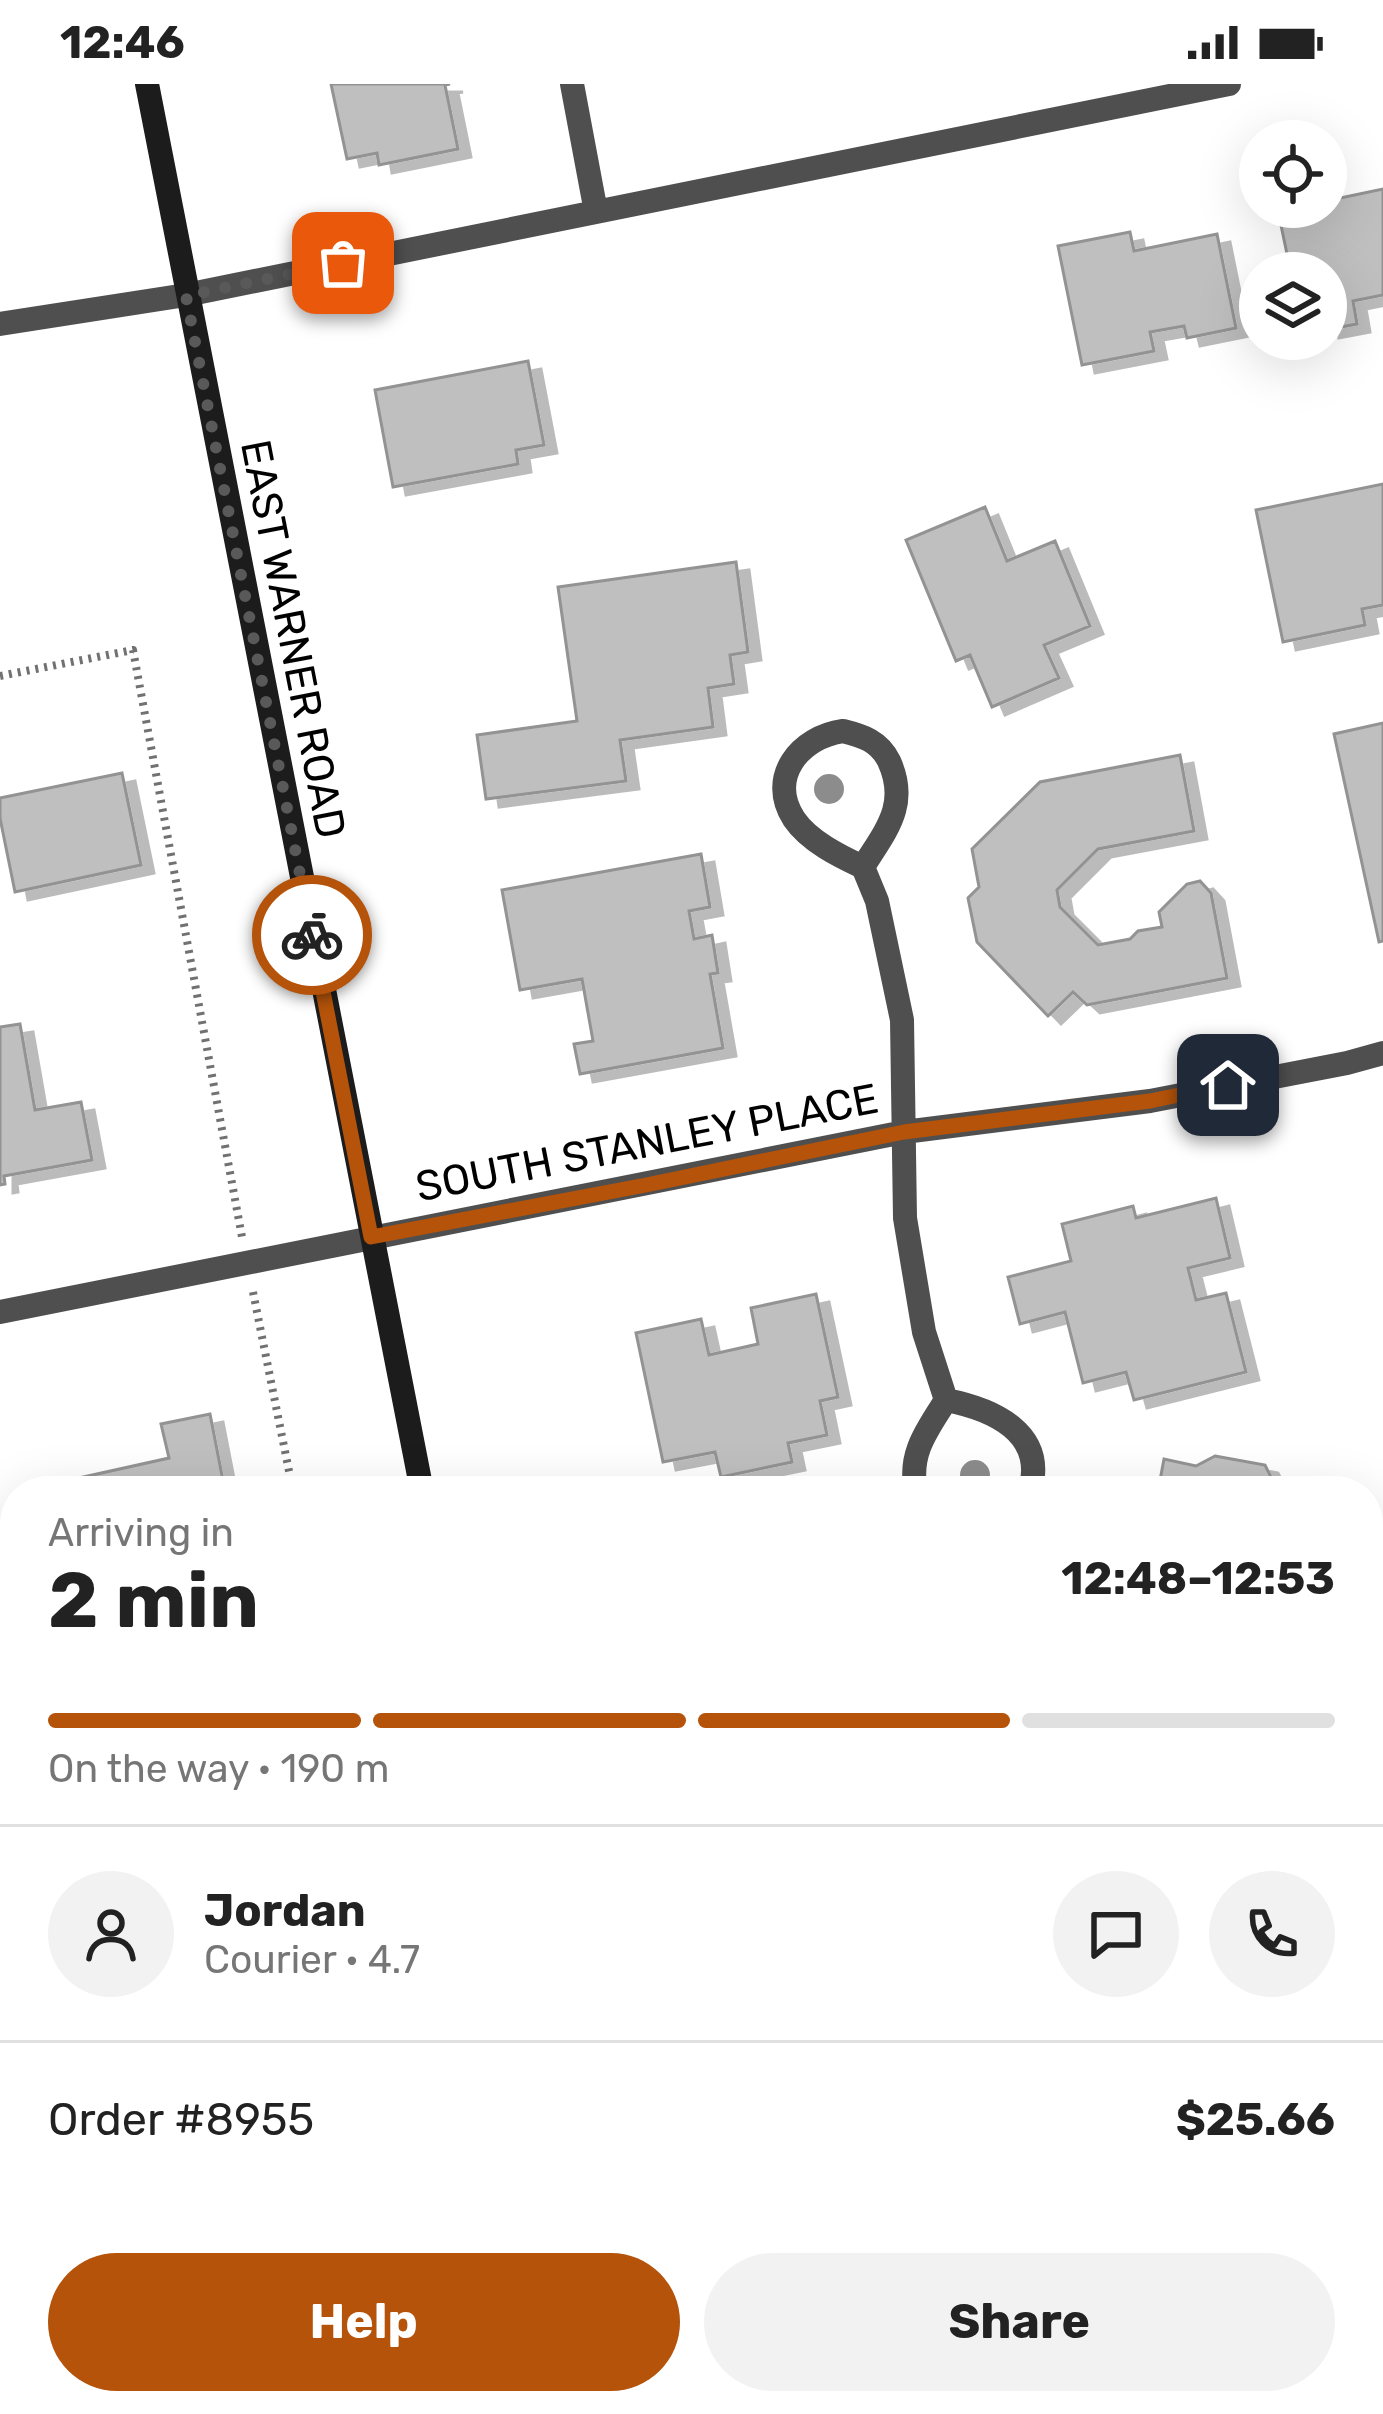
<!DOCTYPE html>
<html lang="en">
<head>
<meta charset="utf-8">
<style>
  body { margin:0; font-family:Rubik,sans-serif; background:#f2f2f2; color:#222; height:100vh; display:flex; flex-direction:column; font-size:45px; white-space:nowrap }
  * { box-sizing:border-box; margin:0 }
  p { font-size:39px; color:#767676 }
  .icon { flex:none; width:66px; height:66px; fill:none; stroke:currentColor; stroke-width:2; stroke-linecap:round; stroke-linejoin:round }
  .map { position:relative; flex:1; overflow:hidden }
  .sheet { position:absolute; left:0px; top:1392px; width:1383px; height:939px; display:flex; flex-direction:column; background:#fff; border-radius:48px 48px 0 0; box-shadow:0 12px 48px #0002 }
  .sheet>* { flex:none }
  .tools { position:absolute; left:1239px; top:36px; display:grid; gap:24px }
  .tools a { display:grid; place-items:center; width:108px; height:108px; border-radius:50%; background:#fff; box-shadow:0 12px 48px #0002; font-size:60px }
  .pin { position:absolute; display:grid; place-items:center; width:102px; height:102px; color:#fff; margin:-51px; border-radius:24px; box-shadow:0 6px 18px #0006 }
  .courier { position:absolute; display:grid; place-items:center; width:120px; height:120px; margin:-60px; border:9px solid #b45309; border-radius:50%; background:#fff; color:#222; box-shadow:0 3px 15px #0007 }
  .summary em { font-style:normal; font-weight:700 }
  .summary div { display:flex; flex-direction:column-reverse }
  .summary { display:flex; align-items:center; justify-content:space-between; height:204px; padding:0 48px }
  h1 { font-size:78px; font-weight:700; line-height:90px }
  .bar { display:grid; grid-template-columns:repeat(4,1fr); gap:18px 12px; align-content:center; height:144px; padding:0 48px }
  .bar i { height:15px; border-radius:9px; background:#e0e0e0 }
  .bar .on { background:#b45309 }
  .bar p { grid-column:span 4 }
  .line { display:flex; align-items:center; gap:30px; padding:0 48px; border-top:3px solid #e0e0e0 }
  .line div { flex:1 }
  .round { display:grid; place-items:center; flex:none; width:126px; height:126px; border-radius:63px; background:#f2f2f2 }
  .button { display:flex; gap:24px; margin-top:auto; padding:24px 48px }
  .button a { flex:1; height:138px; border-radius:72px; background:#b45309; color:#fff; font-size:48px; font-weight:700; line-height:138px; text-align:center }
  .button a+a { background:#f2f2f2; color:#222 }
  .status { display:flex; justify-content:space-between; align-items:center; height:84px; padding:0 60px; background:#fff; direction:ltr }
  .status svg { height:33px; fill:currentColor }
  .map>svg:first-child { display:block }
</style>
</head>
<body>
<div class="status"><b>12:46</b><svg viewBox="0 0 49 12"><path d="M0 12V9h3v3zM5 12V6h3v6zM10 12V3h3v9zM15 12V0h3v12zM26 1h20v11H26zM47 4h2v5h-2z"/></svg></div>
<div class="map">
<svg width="1383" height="2330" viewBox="0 0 1383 2330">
  <defs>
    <filter id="shadow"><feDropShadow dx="13" dy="8" stdDeviation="0" flood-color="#0004"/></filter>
  </defs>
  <rect width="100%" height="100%" fill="#fff"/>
  <path fill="#bfbfbf" stroke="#939393" stroke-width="3" filter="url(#shadow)" d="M 331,0 L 450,0 L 445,1 L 458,65 L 379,81 L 377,69 L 347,75 Z
    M 1383,105 L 1383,211 L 1353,217 L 1357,240 L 1326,246 L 1326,189 L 1291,189 L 1278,127 L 1297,123 L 1326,123 L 1326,117 Z
    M 1130,148 L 1134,167 L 1217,150 L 1236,244 L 1187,254 L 1184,242 L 1150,248 L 1154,267 L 1082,281 L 1058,162 Z
    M 528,277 L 544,361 L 516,366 L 518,380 L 393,403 L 375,306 Z
    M 1383,400 L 1383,521 L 1362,525 L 1365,541 L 1283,558 L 1256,426 Z
    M 985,423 L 1007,477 L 1055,457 L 1090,542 L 1044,561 L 1059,594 L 992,623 L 970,571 L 956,577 L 906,456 Z
    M 736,478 L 748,568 L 730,571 L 734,600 L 708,604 L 713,643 L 620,656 L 626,697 L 486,715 L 477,651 L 577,637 L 558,503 Z
    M 1383,639 L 1383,857 L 1379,858 L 1334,650 Z
    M 1180,671 L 1194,747 L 1098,765 L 1057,806 L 1060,823 L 1098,861 L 1130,855 L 1138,847 L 1162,843 L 1159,828 L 1187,800 L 1200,797 L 1211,809 L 1227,894 L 1087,921 L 1073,908 L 1048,932 L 977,858 L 968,814 L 979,803 L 972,765 L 1040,698 Z
    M 122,689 L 141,781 L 15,808 L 0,734 L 0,714 Z
    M 701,770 L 710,823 L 689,827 L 694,855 L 712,851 L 718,889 L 710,890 L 723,964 L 580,990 L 574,960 L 593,957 L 582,895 L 520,906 L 502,806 Z
    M 20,940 L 35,1026 L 81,1018 L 92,1076 L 4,1092 L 5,1100 L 0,1101 L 0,943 Z
    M 1216,1114 L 1230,1174 L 1188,1184 L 1196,1216 L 1226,1209 L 1246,1288 L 1134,1316 L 1126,1288 L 1083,1299 L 1065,1228 L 1020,1240 L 1008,1193 L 1071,1177 L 1062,1140 L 1133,1122 L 1136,1134 Z
    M 816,1210 L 838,1313 L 820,1317 L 827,1351 L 788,1359 L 792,1378 L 721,1393 L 715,1368 L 663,1378 L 636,1249 L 701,1235 L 709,1271 L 758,1260 L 751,1224 Z
    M 210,1330 L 225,1407 L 44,1407 L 43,1402 L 169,1374 L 161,1340 Z
    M 1215,1372 L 1265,1381 L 1278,1407 L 1158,1407 L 1164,1375 L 1196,1382 Z
    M 13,1939 L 15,1940 L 15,2052 L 0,2048 L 0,1977 L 4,1978 Z
    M 60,2316 L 216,2316 L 220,2330 L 63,2330 Z"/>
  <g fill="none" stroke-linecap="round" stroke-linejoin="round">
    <path stroke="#717171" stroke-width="8" stroke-dasharray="3 6" stroke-linecap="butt" d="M 0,592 L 133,566 L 242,1153
      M 253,1208 L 293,1407
      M 0,1809 L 15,1806
      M 475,2316 L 477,2330"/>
    <path stroke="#4f4f4f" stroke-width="24" d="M 827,2316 L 830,2330"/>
    <path stroke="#4f4f4f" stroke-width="24" d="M 572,0 L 596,128
      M 0,240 L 186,211 L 1229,0
      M 843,647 C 863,652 879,657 889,677 C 909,721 886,746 863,783 C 839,772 809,757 794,735 C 767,693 800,653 843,647 Z
      M 863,783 L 877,817 L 902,936 L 905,1134 L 924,1248 L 946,1316 C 927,1346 908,1370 916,1407
      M 0,1228 L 904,1048 L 1150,1017 L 1347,979 L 1383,969
      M 946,1316 C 992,1325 1047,1348 1030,1407"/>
    <path stroke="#1c1c1c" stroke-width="24" d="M 147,0 L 422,1407
      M 605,2316 L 607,2330"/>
  </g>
  <g fill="#8c8c8c">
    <circle cx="829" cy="705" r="15"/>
    <circle cx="975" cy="1391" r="15"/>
  </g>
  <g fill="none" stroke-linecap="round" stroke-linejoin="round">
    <path stroke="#595959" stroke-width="12" stroke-dasharray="0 21.6" d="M 312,851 L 186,212 L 343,179"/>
    <path stroke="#b45309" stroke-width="15" d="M 312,851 L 371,1153 L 646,1101 L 904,1048 L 1150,1017 L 1228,1001"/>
  </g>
  <g text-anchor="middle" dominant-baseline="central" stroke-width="9" stroke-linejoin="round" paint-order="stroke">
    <g font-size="42" fill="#000" stroke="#fff">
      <text transform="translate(293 555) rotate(79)">EAST WARNER ROAD</text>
      <text transform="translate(647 1059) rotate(-11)">SOUTH STANLEY PLACE</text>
    </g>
  </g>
</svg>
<div class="tools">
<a><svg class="icon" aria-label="locate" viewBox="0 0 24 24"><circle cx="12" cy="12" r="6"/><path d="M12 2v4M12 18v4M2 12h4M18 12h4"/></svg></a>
<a><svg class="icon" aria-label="layers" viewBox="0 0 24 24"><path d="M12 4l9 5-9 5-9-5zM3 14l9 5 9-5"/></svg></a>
</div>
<div class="pin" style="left:343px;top:179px;background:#ea580c"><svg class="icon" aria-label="bag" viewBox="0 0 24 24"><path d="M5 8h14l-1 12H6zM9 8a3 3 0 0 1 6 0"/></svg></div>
<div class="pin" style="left:1228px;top:1001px;background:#1f2937"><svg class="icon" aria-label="home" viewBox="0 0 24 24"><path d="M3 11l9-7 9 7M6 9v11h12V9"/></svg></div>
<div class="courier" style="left:312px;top:851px"><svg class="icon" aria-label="bike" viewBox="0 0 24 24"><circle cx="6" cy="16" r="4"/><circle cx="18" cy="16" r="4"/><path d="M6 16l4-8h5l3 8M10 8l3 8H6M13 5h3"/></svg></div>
<section class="sheet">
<div class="summary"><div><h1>2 min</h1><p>Arriving in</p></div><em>12:48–12:53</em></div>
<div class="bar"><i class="on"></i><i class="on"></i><i class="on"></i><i></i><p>On the way · 190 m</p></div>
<div class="line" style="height:216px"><a class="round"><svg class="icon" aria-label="person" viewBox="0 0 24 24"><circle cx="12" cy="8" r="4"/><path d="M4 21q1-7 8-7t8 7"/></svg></a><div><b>Jordan</b><p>Courier · 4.7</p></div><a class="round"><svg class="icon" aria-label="chat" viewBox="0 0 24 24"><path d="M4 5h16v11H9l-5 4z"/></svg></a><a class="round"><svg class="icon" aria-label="phone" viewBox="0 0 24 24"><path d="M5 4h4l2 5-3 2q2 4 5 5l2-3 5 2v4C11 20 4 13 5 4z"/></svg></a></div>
<div class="line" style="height:156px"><div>Order #8955</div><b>$25.66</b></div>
<div class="button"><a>Help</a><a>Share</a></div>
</section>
</div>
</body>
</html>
